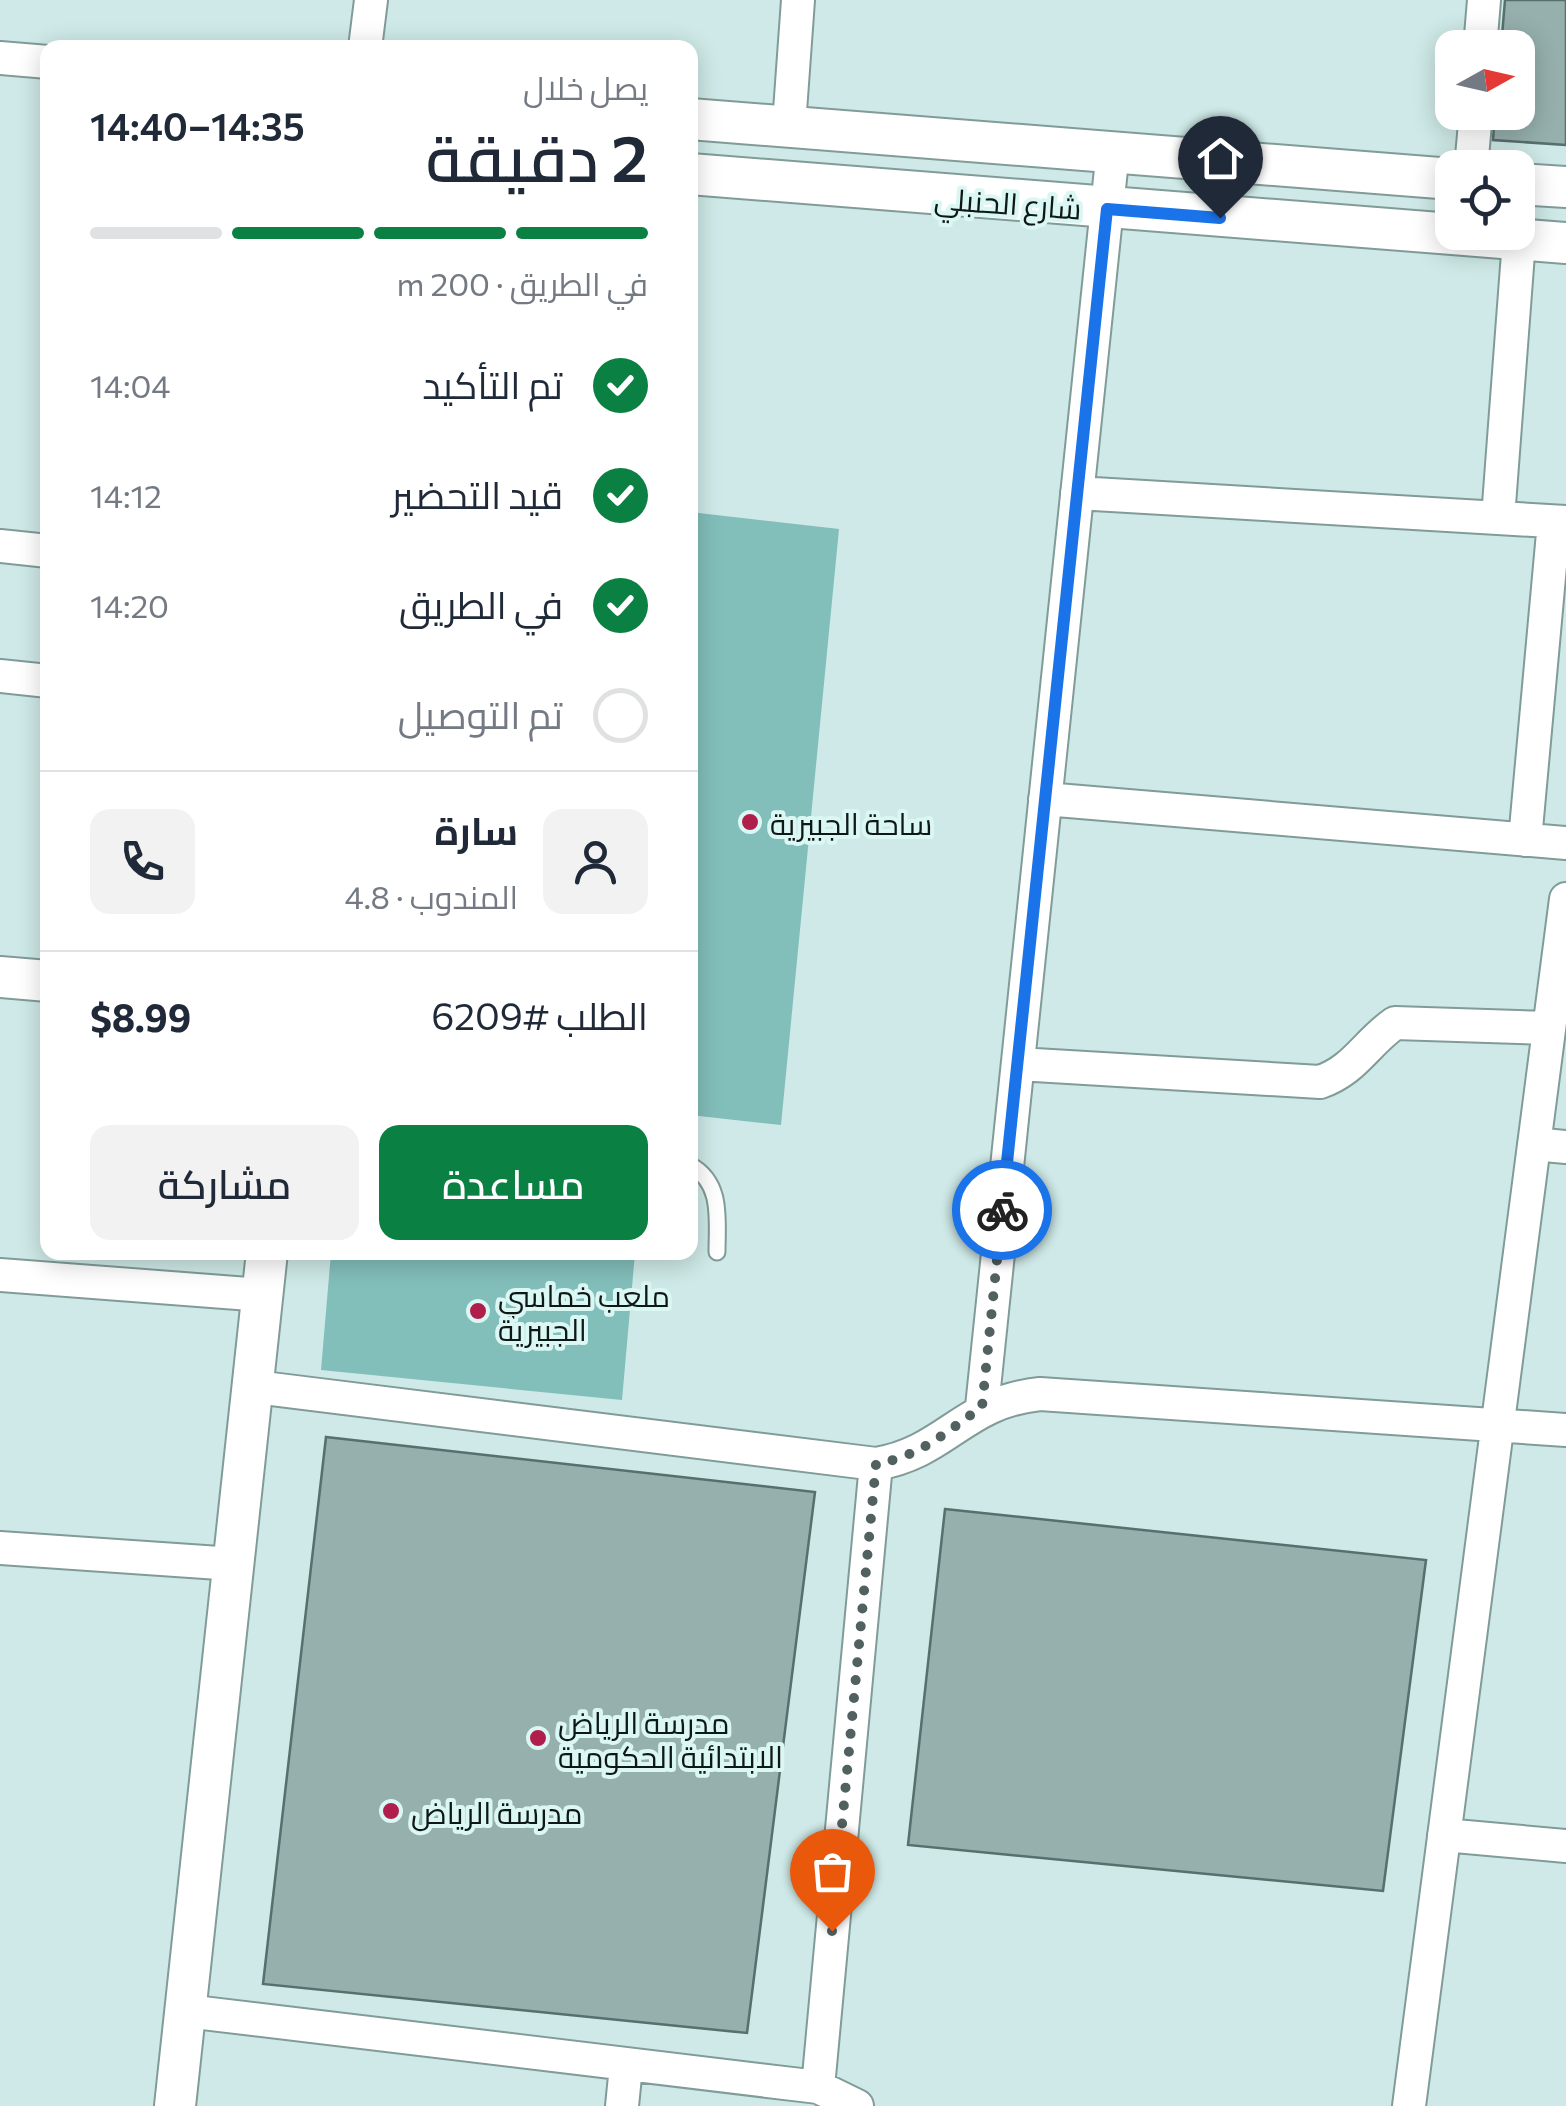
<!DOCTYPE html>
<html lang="ar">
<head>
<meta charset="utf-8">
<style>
  body { margin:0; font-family:Commissioner,Cairo,sans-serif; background:#f2f2f3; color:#1f2937; direction:rtl; height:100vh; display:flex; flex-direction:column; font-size:38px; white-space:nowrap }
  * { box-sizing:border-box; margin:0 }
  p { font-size:32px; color:#747a83 }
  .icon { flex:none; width:55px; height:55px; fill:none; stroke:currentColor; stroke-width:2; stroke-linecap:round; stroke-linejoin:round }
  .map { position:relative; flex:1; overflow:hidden; direction:ltr }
  .sheet { position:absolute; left:40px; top:40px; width:658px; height:1220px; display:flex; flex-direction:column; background:#fff; border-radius:20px; box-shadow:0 5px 25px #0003; direction:rtl }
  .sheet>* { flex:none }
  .needle { width:65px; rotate:82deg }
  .buttons { position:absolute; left:1435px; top:30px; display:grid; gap:20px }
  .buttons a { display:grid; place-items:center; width:100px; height:100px; border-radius:20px; background:#fff; box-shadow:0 5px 25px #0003; font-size:50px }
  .pin { position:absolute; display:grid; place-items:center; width:85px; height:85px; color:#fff; margin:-102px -42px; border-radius:50% 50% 50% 0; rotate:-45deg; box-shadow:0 0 10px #0007 }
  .pin .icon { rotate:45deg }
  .courier { position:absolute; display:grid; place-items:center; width:100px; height:100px; margin:-50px; border:8px solid #1a73e8; border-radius:50%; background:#fff; color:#222; box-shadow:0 2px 12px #0007 }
  .overview em { font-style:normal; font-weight:600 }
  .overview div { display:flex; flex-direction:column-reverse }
  .overview { display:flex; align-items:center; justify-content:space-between; height:170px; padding:0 50px }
  h1 { font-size:65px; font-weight:600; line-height:75px }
  .bar { display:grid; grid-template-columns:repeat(4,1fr); gap:15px 10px; align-content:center; height:120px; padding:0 50px }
  .bar i { height:12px; border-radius:8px; background:#e0e1e3 }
  .bar .selected { background:#0b8043 }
  .bar p { grid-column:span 4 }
  .line { display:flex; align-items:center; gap:25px; padding:0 50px; border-top:2px solid #e0e1e3 }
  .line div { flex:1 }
  .round { display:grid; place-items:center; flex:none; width:105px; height:105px; border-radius:20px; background:#f2f2f3 }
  ol { padding:0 50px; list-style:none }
  li { display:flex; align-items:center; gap:30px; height:110px }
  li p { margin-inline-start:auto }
  li .icon { padding:10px; border-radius:50%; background:#0b8043; color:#fff; stroke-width:4 }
  li:last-child { color:#747a83 }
  li i { width:55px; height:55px; border:5px solid #e0e1e3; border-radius:50% }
  .action { display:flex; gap:20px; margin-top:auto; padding:20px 50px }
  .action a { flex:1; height:115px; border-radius:20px; background:#0b8043; color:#fff; font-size:40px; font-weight:600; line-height:115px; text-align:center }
  .action a+a { background:#f2f2f3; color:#1f2937 }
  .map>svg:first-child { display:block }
</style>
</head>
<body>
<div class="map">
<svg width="1566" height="2106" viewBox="0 0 1566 2106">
  <rect width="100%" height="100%" fill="#cee9e7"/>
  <path fill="#82beba" d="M 690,512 L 839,529 L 781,1125 L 690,1115 Z
    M 331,1253 L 635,1253 L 622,1400 L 321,1370 Z"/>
  <path fill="#96b0ad" stroke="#576f6d" stroke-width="2.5" d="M 1505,0 L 1566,0 L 1566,145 L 1493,140 L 1495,112 L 1518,112 L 1518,48 L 1501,48 Z
    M 326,1437 L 815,1492 L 747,2033 L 263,1984 Z
    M 945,1509 L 1426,1560 L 1383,1891 L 908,1845 Z"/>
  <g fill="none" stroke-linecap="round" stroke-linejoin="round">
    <g stroke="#819b98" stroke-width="19">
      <path id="service" d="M 690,1165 C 723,1183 717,1219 717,1252"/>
    </g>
    <g stroke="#819b98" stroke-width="36">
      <path id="minor" d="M 365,48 L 371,0
        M 1480,48 L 1484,0
        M 0,58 L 48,62
        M 789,125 L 798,0
        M 1471,168 L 1476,112
        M 1077,493 L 1566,522
        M 1498,518 L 1519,240
        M 0,546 L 48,551
        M 0,676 L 48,681
        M 1045,799 L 1566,843
        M 1525,840 L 1554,522
        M 1018,1064 L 1320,1082 C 1355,1070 1366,1043 1395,1023 L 1549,1028
        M 1534,1144 L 1566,1147
        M 0,1275 L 263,1295
        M 255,1387 L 876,1464 C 947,1452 963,1402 1040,1394 L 1566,1430
        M 982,1407 L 1113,150
        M 0,1548 L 234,1564
        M 1444,1835 L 1566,1846
        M 186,2011 L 818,2087 L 857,2106
        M 818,2087 L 876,1464
        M 622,2106 L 626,2066
        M 1409,2106 L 1566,899"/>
    </g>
    <g stroke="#819b98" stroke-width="44">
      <path id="tertiary" d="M 690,119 L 1452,179
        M 690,174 L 1566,243
        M 1518,184 L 1566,187
        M 0,977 L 48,981
        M 175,2106 L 267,1252"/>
    </g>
    <use href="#service" stroke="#fff" stroke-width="15"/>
    <use href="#minor" stroke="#fff" stroke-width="32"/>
    <use href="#tertiary" stroke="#fff" stroke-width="40"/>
  </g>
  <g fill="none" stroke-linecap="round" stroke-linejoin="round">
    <path stroke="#516160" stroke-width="10" stroke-dasharray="0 18" d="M 832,1931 L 876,1464 C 921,1456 946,1432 982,1407 L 1002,1210"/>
    <path stroke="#1a73e8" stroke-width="12" d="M 1002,1210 L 1107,209 L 1220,218"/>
  </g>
  <g fill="#b01e4b" stroke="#dbf7f4" stroke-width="4">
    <circle cx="750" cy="822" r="10"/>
    <circle cx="478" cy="1311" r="10"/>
    <circle cx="538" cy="1738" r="10"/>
    <circle cx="391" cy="1811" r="10"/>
  </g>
  <g text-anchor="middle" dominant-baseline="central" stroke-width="8" stroke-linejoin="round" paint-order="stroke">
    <g font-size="30" fill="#0e1817" stroke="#dbf7f4">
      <text transform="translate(1008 202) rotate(4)">شارع الحنبلي</text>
    </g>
    <g font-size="30" fill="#0e1817" stroke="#dbf7f4" text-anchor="start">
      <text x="770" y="822">ساحة الجبيرية</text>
      <text x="498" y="1294">ملعب خماسي<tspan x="498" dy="34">الجبيرية</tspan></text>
      <text x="558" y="1721">مدرسة الرياض<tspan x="558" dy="34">الابتدائية الحكومية</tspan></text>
      <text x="411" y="1811">مدرسة الرياض</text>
    </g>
  </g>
</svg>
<div class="buttons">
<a><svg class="needle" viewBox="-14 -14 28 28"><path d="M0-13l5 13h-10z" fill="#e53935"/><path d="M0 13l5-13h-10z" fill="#747a83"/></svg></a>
<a><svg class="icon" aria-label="locate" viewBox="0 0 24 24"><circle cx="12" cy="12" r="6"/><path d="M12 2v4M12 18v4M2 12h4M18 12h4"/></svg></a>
</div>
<div class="pin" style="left:832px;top:1931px;background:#ea580c"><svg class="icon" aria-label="bag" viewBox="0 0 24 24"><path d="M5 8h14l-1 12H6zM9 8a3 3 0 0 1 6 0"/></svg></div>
<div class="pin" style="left:1220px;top:218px;background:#1f2937"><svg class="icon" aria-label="home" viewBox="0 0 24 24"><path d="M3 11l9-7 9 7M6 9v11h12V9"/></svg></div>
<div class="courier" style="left:1002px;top:1210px"><svg class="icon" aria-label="bike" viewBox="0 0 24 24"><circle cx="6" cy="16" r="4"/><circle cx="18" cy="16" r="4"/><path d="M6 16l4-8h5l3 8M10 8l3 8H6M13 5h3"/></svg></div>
<section class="sheet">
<div class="overview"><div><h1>2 دقيقة</h1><p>يصل خلال</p></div><em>14:35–14:40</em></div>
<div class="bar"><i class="selected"></i><i class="selected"></i><i class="selected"></i><i></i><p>في الطريق · 200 m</p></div>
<ol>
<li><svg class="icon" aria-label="check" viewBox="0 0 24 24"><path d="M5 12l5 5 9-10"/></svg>تم التأكيد<p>14:04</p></li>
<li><svg class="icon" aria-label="check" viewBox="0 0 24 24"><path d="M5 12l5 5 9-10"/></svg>قيد التحضير<p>14:12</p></li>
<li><svg class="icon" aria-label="check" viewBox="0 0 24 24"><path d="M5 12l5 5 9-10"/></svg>في الطريق<p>14:20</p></li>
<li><i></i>تم التوصيل</li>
</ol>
<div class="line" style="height:180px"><a class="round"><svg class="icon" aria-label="person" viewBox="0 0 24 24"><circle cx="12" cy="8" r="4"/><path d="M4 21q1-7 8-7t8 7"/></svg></a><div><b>سارة</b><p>المندوب · 4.8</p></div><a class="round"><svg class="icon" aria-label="phone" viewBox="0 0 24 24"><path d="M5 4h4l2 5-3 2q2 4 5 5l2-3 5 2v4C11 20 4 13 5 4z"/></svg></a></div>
<div class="line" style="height:130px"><div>الطلب #6209</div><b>$8.99</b></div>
<div class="action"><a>مساعدة</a><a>مشاركة</a></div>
</section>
</div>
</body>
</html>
